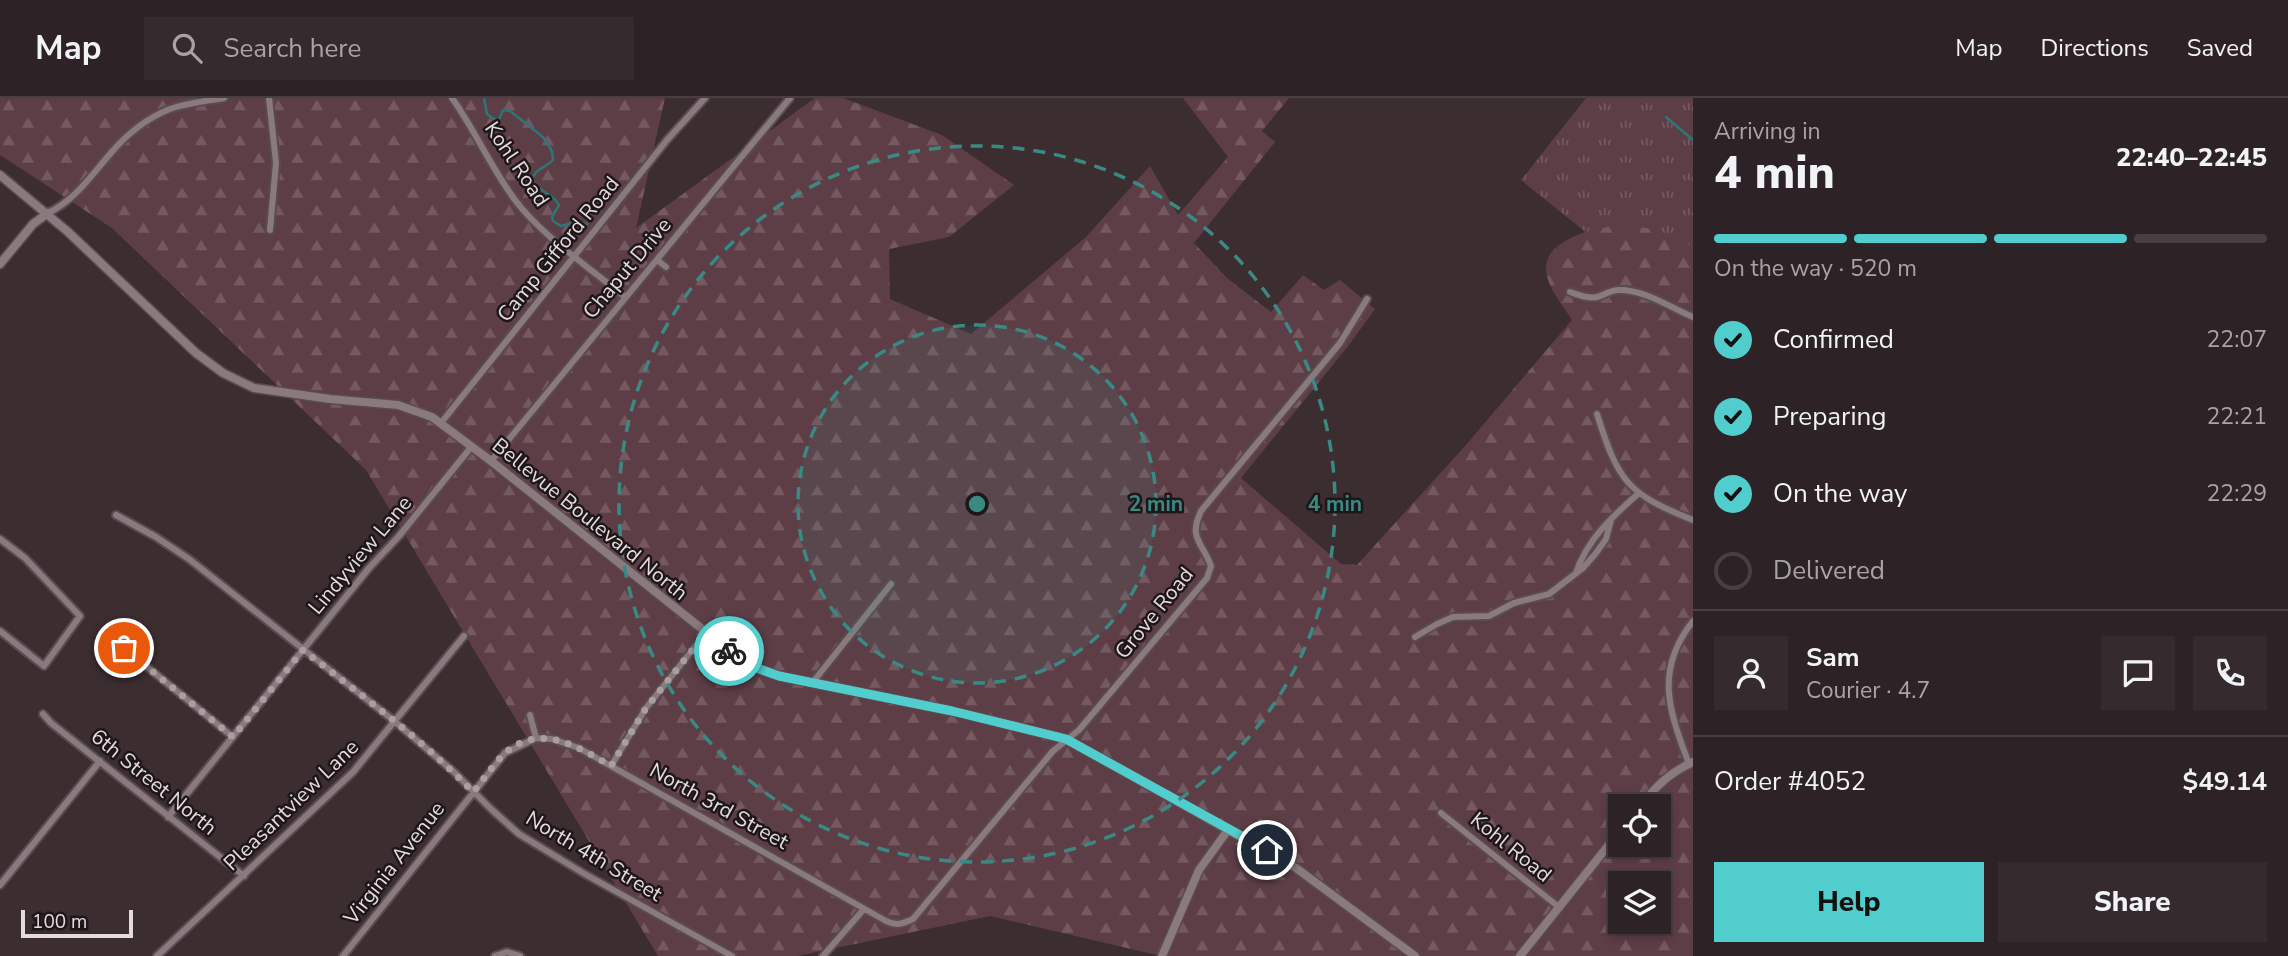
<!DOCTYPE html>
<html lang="en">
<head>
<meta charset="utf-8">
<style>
  body { margin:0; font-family:"Nunito Sans",sans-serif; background:#352a2d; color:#f1f3f6; height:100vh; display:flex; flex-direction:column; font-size:26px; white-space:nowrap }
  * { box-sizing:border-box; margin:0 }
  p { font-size:23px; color:#a7a4a7 }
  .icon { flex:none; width:38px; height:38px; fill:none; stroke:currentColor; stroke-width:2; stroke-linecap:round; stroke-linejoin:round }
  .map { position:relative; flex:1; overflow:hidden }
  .sheet { display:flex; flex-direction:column; background:#2d2225; width:595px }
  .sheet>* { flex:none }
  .buttons { position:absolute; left:1608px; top:696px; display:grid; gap:14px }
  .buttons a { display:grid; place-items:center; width:63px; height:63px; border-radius:0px; background:#2d2225; box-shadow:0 4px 10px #0003,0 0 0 2px #483f42; font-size:35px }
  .scale { position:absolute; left:21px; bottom:18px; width:112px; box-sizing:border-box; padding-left:7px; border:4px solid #e5dbdd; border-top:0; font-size:19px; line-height:24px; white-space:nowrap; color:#e5dbdd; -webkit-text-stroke:5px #1e1719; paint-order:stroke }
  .pin { position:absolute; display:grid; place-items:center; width:60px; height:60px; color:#fff; margin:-30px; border:4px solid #fff; border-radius:50%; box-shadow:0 2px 7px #0007 }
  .courier { position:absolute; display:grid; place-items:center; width:70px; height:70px; margin:-35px; border:5px solid #52cdcd; border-radius:50%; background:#fff; color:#222; box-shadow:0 2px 9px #0007 }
  .headline em { font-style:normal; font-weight:800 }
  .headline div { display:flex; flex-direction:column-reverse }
  .headline { display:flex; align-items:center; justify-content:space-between; height:119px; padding:0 21px }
  h1 { font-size:46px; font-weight:800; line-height:52px }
  .bar { display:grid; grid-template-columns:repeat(4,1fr); gap:10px 7px; align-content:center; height:84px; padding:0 21px }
  .bar i { height:9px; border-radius:5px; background:#483f42 }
  .bar .current { background:#52cdcd }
  .bar p { grid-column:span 4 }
  .line { display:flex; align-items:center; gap:18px; padding:0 21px; border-top:2px solid #483f42 }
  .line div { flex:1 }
  .round { display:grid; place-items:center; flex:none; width:74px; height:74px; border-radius:0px; background:#352a2d }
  ol { padding:0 21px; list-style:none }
  li { display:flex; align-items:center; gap:21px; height:77px }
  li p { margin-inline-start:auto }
  li .icon { padding:7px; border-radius:50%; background:#52cdcd; color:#111; stroke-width:4 }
  li:last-child { color:#a7a4a7 }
  li i { width:38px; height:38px; border:4px solid #483f42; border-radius:50% }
  .cta { display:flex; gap:14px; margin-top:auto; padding:14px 21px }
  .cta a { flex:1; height:80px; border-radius:0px; background:#52cdcd; color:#111; font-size:28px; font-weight:800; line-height:80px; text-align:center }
  .cta a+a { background:#352a2d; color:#f1f3f6 }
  header { display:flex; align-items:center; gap:42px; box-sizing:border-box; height:98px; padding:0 35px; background:#2d2225; border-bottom:2px solid #483f42 }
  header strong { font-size:33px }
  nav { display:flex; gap:38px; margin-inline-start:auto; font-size:24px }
  .search { width:490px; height:63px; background:#352a2d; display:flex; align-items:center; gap:18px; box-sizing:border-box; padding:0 24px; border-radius:0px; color:#a7a4a7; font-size:26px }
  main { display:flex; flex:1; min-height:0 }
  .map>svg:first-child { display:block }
</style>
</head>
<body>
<header>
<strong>Map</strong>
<div class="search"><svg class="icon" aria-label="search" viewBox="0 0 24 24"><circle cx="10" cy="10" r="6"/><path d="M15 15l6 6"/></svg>Search here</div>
<nav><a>Map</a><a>Directions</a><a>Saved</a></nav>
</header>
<main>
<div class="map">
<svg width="1693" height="858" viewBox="0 0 1693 858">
  <defs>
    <pattern id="grass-tufts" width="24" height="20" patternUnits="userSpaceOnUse" patternTransform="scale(1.75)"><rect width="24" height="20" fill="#5e3e46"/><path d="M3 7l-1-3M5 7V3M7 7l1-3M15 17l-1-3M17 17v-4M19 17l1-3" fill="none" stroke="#755960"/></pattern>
    <pattern id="forest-firs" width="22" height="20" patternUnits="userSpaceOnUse" patternTransform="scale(1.75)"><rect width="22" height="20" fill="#5e3e46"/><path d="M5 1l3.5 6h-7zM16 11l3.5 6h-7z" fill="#755960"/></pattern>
  </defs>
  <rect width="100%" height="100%" fill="#3c2d31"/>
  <path fill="url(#grass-tufts)" d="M 1586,0 L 1693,0 L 1693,161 L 1618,160 L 1521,82 Z"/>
  <path fill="url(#forest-firs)" fill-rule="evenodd" d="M 0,0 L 665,0 L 636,130 L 815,0 L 843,0 L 942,37 L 1014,87 L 949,139 L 889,151 L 890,201 L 971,236 L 1086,139 L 1150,68 L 1178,117 L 1228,59 L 1183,0 L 1289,0 L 1262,33 L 1275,44 L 1194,145 L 1227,180 L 1271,214 L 1303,177 L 1324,192 L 1340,182 L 1375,211 L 1349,247 L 1241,380 L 1341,466 L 1357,467 L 1466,347 L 1572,222 C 1563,207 1545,187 1546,169 C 1547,138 1607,126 1632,128 C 1653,129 1674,140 1693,148 L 1693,858 L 1161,858 L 990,818 L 797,858 L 658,858 L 366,372 L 112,130 L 0,57 ZM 1620,709 L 1659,709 L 1659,747 L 1620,747 ZM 1620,786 L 1659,786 L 1659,824 L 1620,824 Z"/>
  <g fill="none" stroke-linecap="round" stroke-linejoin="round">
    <path stroke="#2b7777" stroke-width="2.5" d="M 484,0 L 487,16 L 494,21 L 499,21 L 503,12 L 510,13 L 543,39 L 552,53 L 553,62 C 545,71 536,69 532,82 C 538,94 553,95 559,107 L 552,119 L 553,123 L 561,128 L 576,124 L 587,126
      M 1666,19 L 1693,42"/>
    <g stroke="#594c50" stroke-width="10">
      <path id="street" d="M 269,0 L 276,65 L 270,132
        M 452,0 C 475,32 491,70 515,102 C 542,138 590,170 625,199
        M 48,115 C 75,102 90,79 110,56 C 126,37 147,20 170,11 C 187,5 207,3 224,0
        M 657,162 L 666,169
        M 1570,194 C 1579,197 1588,201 1597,199 C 1605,197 1610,192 1619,192 C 1646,192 1669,209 1693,219
        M 1597,316 C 1618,383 1627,396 1693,422
        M 441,325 L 667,42 L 705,0
        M 491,363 L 790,0
        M 116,417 L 156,439 L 189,461 L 393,622 L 454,674 L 491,711 L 519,736 L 583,775 L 732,858
        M 0,441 L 25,460 L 80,518 L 44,568 L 0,533
        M 1576,475 C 1587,441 1613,418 1639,395
        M 108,537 L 233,639
        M 1415,539 L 1437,526 L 1453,519 L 1489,518 L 1514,505 L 1549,496 L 1583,470 L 1596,455 L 1606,441 L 1611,422
        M 813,584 L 891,486
        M 43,616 L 51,625 L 244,778
        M 530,617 L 536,640 L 552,641 L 579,650 L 886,823 C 897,828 902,826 913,821 L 1053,653 L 1079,632 L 1207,480 L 1211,468 C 1202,443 1188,441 1201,413 L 1340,245 L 1367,201
        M 1689,666 C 1669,613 1654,572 1693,523
        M 611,668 L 646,610 L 706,535
        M 1441,715 L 1560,810
        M 168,719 L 369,470 L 399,438 L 472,348
        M 0,787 L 100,663
        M 157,858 L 353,674 L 464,538
        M 343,858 L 505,655 L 536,640
        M 495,858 L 507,854 L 520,858
        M 823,858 L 864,811"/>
    </g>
    <g stroke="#594c50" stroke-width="11">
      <path id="secondary" d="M 0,77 L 67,133 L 196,255 L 223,275 L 254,290 L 330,301 L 398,307 L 432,319 L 491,363 L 736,558 L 754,569 L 779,578 L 952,613 L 1066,641 L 1296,770 L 1415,858
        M 0,166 L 33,126 L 48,115
        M 1640,709 C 1655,689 1670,674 1693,664
        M 1162,858 L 1199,772 L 1228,732
        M 1520,858 L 1620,733"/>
    </g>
    <use href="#street" stroke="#8a797d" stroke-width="6"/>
    <use href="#secondary" stroke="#8a797d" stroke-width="8"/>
  </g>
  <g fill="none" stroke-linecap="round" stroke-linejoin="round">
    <path stroke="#aa9ea1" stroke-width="7" stroke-dasharray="0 12.6" d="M 124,550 L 233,639 L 303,552 C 361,597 422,641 473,694 C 484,682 493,666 505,655 C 540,624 578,649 611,668 L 646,610 L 706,535 L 729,553"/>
    <path stroke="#52cdcd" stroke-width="9" d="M 729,553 L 754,569 L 779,578 L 952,613 L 1066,641 L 1267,752"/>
  </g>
  <circle cx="977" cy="406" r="179" fill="#3a8a84" fill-opacity=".12"/>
  <g fill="none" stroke="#3a8a84" stroke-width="3.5" stroke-dasharray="12 9">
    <circle cx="977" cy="406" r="179"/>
    <circle cx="977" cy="406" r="358"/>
  </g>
  <g text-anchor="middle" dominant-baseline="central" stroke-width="5" stroke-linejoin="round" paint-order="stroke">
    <g font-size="21" fill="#e5dbdd" stroke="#1e1719">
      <text transform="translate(517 66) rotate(56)">Kohl Road</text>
      <text transform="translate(558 151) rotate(-51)">Camp Gifford Road</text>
      <text transform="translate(627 170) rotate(-50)">Chaput Drive</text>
      <text transform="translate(590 421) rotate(39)">Bellevue Boulevard North</text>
      <text transform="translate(360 457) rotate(-50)">Lindyview Lane</text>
      <text transform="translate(1154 515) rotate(-51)">Grove Road</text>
      <text transform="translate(154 684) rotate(39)">6th Street North</text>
      <text transform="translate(291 707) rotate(-44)">Pleasantview Lane</text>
      <text transform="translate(719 708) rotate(29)">North 3rd Street</text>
      <text transform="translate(1511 749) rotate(39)">Kohl Road</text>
      <text transform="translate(594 758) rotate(31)">North 4th Street</text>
      <text transform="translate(394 765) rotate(-52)">Virginia Avenue</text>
    </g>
  </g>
  <circle cx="977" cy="406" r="10" fill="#3a8a84" stroke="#1e1719" stroke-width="3.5"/>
  <g font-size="21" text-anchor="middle" font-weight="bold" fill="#3a8a84" stroke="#1e1719" stroke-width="5" stroke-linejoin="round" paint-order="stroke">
    <text x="1156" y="413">2 min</text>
    <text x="1335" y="413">4 min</text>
  </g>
</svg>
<div class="buttons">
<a><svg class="icon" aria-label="locate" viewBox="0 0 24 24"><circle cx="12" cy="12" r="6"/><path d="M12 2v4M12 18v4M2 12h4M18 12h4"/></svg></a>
<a><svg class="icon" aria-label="layers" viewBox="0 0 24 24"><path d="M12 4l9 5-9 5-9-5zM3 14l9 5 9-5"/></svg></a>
</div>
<div class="scale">100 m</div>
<div class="pin" style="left:124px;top:550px;background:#ea580c"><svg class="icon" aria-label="bag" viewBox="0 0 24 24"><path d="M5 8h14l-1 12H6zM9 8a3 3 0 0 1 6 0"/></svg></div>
<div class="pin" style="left:1267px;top:752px;background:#1f2937"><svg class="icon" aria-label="home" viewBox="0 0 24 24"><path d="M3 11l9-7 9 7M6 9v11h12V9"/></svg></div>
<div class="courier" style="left:729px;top:553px"><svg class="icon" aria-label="bike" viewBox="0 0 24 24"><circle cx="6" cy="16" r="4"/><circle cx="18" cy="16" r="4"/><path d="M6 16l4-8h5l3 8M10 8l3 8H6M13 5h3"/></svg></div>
</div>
<section class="sheet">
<div class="headline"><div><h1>4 min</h1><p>Arriving in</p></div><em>22:40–22:45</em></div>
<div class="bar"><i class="current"></i><i class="current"></i><i class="current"></i><i></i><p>On the way · 520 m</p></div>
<ol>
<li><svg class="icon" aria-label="check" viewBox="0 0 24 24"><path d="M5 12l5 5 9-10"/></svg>Confirmed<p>22:07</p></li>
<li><svg class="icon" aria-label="check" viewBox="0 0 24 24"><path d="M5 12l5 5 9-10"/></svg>Preparing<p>22:21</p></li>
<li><svg class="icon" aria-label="check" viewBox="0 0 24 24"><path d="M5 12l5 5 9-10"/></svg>On the way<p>22:29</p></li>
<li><i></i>Delivered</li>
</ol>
<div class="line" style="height:126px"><a class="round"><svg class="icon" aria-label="person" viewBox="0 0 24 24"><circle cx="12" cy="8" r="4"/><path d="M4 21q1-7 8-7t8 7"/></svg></a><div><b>Sam</b><p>Courier · 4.7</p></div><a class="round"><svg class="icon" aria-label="chat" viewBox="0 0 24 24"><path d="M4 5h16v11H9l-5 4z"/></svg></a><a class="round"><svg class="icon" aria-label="phone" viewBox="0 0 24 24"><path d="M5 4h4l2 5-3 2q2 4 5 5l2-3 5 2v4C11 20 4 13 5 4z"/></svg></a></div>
<div class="line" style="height:91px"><div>Order #4052</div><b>$49.14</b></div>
<div class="cta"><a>Help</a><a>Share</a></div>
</section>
</main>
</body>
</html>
